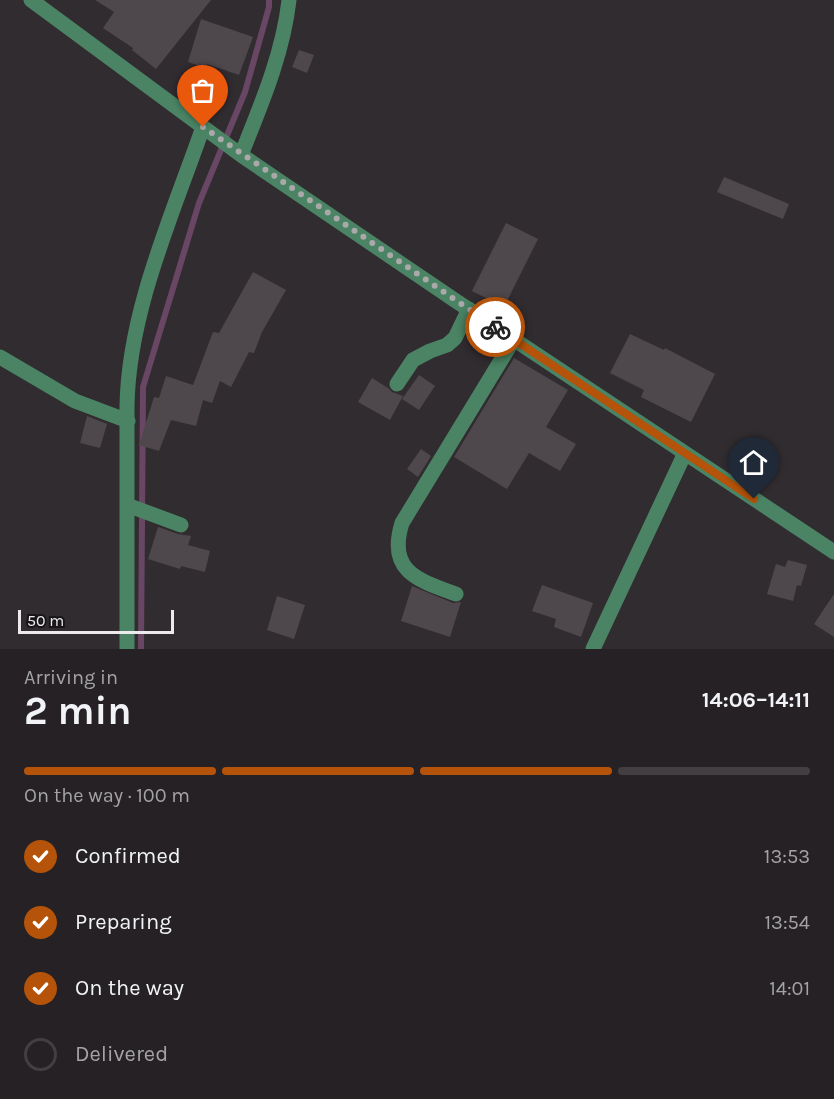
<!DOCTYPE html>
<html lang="en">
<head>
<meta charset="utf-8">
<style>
  body { margin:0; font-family:Karla,sans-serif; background:#312e31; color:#f1f3f6; height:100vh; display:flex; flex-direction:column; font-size:22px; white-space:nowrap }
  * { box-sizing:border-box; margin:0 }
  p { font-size:20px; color:#a3a3a6 }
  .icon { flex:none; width:33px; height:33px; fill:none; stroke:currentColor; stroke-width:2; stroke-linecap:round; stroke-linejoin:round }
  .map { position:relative; height:649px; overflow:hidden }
  .details { display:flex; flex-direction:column; background:#252124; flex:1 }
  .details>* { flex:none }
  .scale { position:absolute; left:18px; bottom:15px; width:156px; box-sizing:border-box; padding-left:6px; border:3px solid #edeaec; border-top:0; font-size:16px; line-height:21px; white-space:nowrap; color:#edeaec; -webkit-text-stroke:4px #171517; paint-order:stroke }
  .pin { position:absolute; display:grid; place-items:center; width:51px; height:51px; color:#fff; margin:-62px -26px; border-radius:50% 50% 50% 0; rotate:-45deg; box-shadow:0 0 6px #0007 }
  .pin .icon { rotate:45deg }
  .courier { position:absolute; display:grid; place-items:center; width:60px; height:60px; margin:-30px; border:4px solid #b45309; border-radius:50%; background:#fff; color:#222; box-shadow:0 2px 8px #0007 }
  .head em { font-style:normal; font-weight:700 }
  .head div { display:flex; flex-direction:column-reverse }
  .head { display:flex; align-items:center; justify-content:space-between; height:102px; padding:0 24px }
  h1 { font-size:39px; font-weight:700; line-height:45px }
  .bar { display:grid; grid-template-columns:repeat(4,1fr); gap:9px 6px; align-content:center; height:72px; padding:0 24px }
  .bar i { height:8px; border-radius:4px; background:#423e41 }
  .bar .selected { background:#b45309 }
  .bar p { grid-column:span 4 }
  ol { padding:0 24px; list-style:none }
  li { display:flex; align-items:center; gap:18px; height:66px }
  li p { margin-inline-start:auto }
  li .icon { padding:6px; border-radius:50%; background:#b45309; color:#fff; stroke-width:4 }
  li:last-child { color:#a3a3a6 }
  li i { width:33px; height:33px; border:3px solid #423e41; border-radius:50% }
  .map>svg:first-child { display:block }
</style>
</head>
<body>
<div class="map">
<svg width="834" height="649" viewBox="0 0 834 649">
  <rect width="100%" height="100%" fill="#312c30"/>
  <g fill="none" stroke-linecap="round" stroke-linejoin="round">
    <path stroke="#694764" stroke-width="6" d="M 141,649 L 143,387 L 199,203 L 245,92 L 269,7 L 269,0"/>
  </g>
  <path fill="#4e484c" d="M 95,0 L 211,0 L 156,69 L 132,50 L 133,48 L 103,28 L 114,12 Z
    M 201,19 L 253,37 L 239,75 L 207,64 L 206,68 L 188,62 Z
    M 299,50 L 314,55 L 307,73 L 292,67 Z
    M 724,177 L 789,204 L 783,219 L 717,192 Z
    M 506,223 L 538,239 L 504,307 L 472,291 Z
    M 253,272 L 286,290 L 262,332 L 254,353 L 249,352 L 231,387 L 220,381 L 212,403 L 203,400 L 196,426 L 171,420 L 159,451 L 139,445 L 154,397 L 159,398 L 166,376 L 193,385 L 213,332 L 219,333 Z
    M 630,334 L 664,350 L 665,348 L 715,374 L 691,422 L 641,397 L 644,390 L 610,373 Z
    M 514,358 L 568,390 L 546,427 L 576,444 L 560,471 L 529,453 L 507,489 L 454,457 Z
    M 419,375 L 435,386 L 419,410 L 402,399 Z
    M 372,378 L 388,388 L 392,392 L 403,396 L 390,420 L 358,402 Z
    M 87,416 L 107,424 L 100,448 L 80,443 Z
    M 421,449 L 431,456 L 418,477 L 407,469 Z
    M 158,527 L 178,534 L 191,536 L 188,545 L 210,551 L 205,572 L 181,566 L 180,569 L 148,559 Z
    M 788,560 L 807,565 L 801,586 L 797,585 L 793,601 L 767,594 L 776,564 L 785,567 Z
    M 542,585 L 593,603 L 581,637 L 554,627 L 556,619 L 532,611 Z
    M 412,586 L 453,603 L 461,602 L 450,637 L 401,621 Z
    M 834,594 L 834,637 L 814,624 Z
    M 277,596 L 305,605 L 294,639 L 267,630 Z"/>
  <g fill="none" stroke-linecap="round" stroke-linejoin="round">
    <path stroke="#4a8464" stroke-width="15" d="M 31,0 L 241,155 L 456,301 L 834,552
      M 241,155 C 261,105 283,54 289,0
      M 0,357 L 75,401 L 128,421
      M 397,384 L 413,360 L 430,351 L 447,345 L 455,338 L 469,309
      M 127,505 L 181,525
      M 456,594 C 417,580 387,571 402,523 L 514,339
      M 127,649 L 127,407 C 128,313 172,216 203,127
      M 593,649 L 685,453"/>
  </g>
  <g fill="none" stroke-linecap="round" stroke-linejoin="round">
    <path stroke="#aba8aa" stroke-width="6" stroke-dasharray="0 10.8" d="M 203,127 L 495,327"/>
    <path stroke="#b45309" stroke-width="8" d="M 495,327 L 754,499"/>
  </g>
</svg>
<div class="scale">50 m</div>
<div class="pin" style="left:203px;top:127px;background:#ea580c"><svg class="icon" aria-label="bag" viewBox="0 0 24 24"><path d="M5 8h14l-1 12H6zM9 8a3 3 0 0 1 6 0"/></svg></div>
<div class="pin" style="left:754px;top:499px;background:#1f2937"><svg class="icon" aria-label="home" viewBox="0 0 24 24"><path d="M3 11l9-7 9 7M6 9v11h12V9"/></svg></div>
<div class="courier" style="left:495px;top:327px"><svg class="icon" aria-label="bike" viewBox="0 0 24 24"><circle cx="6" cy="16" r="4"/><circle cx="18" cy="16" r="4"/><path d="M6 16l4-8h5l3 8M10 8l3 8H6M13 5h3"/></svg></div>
</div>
<section class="details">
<div class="head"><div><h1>2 min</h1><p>Arriving in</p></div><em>14:06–14:11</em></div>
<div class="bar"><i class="selected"></i><i class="selected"></i><i class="selected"></i><i></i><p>On the way · 100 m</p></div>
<ol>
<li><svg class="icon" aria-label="check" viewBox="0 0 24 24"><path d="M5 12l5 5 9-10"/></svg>Confirmed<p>13:53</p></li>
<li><svg class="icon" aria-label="check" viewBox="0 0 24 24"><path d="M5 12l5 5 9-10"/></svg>Preparing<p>13:54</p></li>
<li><svg class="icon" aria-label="check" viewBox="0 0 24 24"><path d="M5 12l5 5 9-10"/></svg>On the way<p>14:01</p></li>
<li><i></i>Delivered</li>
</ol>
</section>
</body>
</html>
